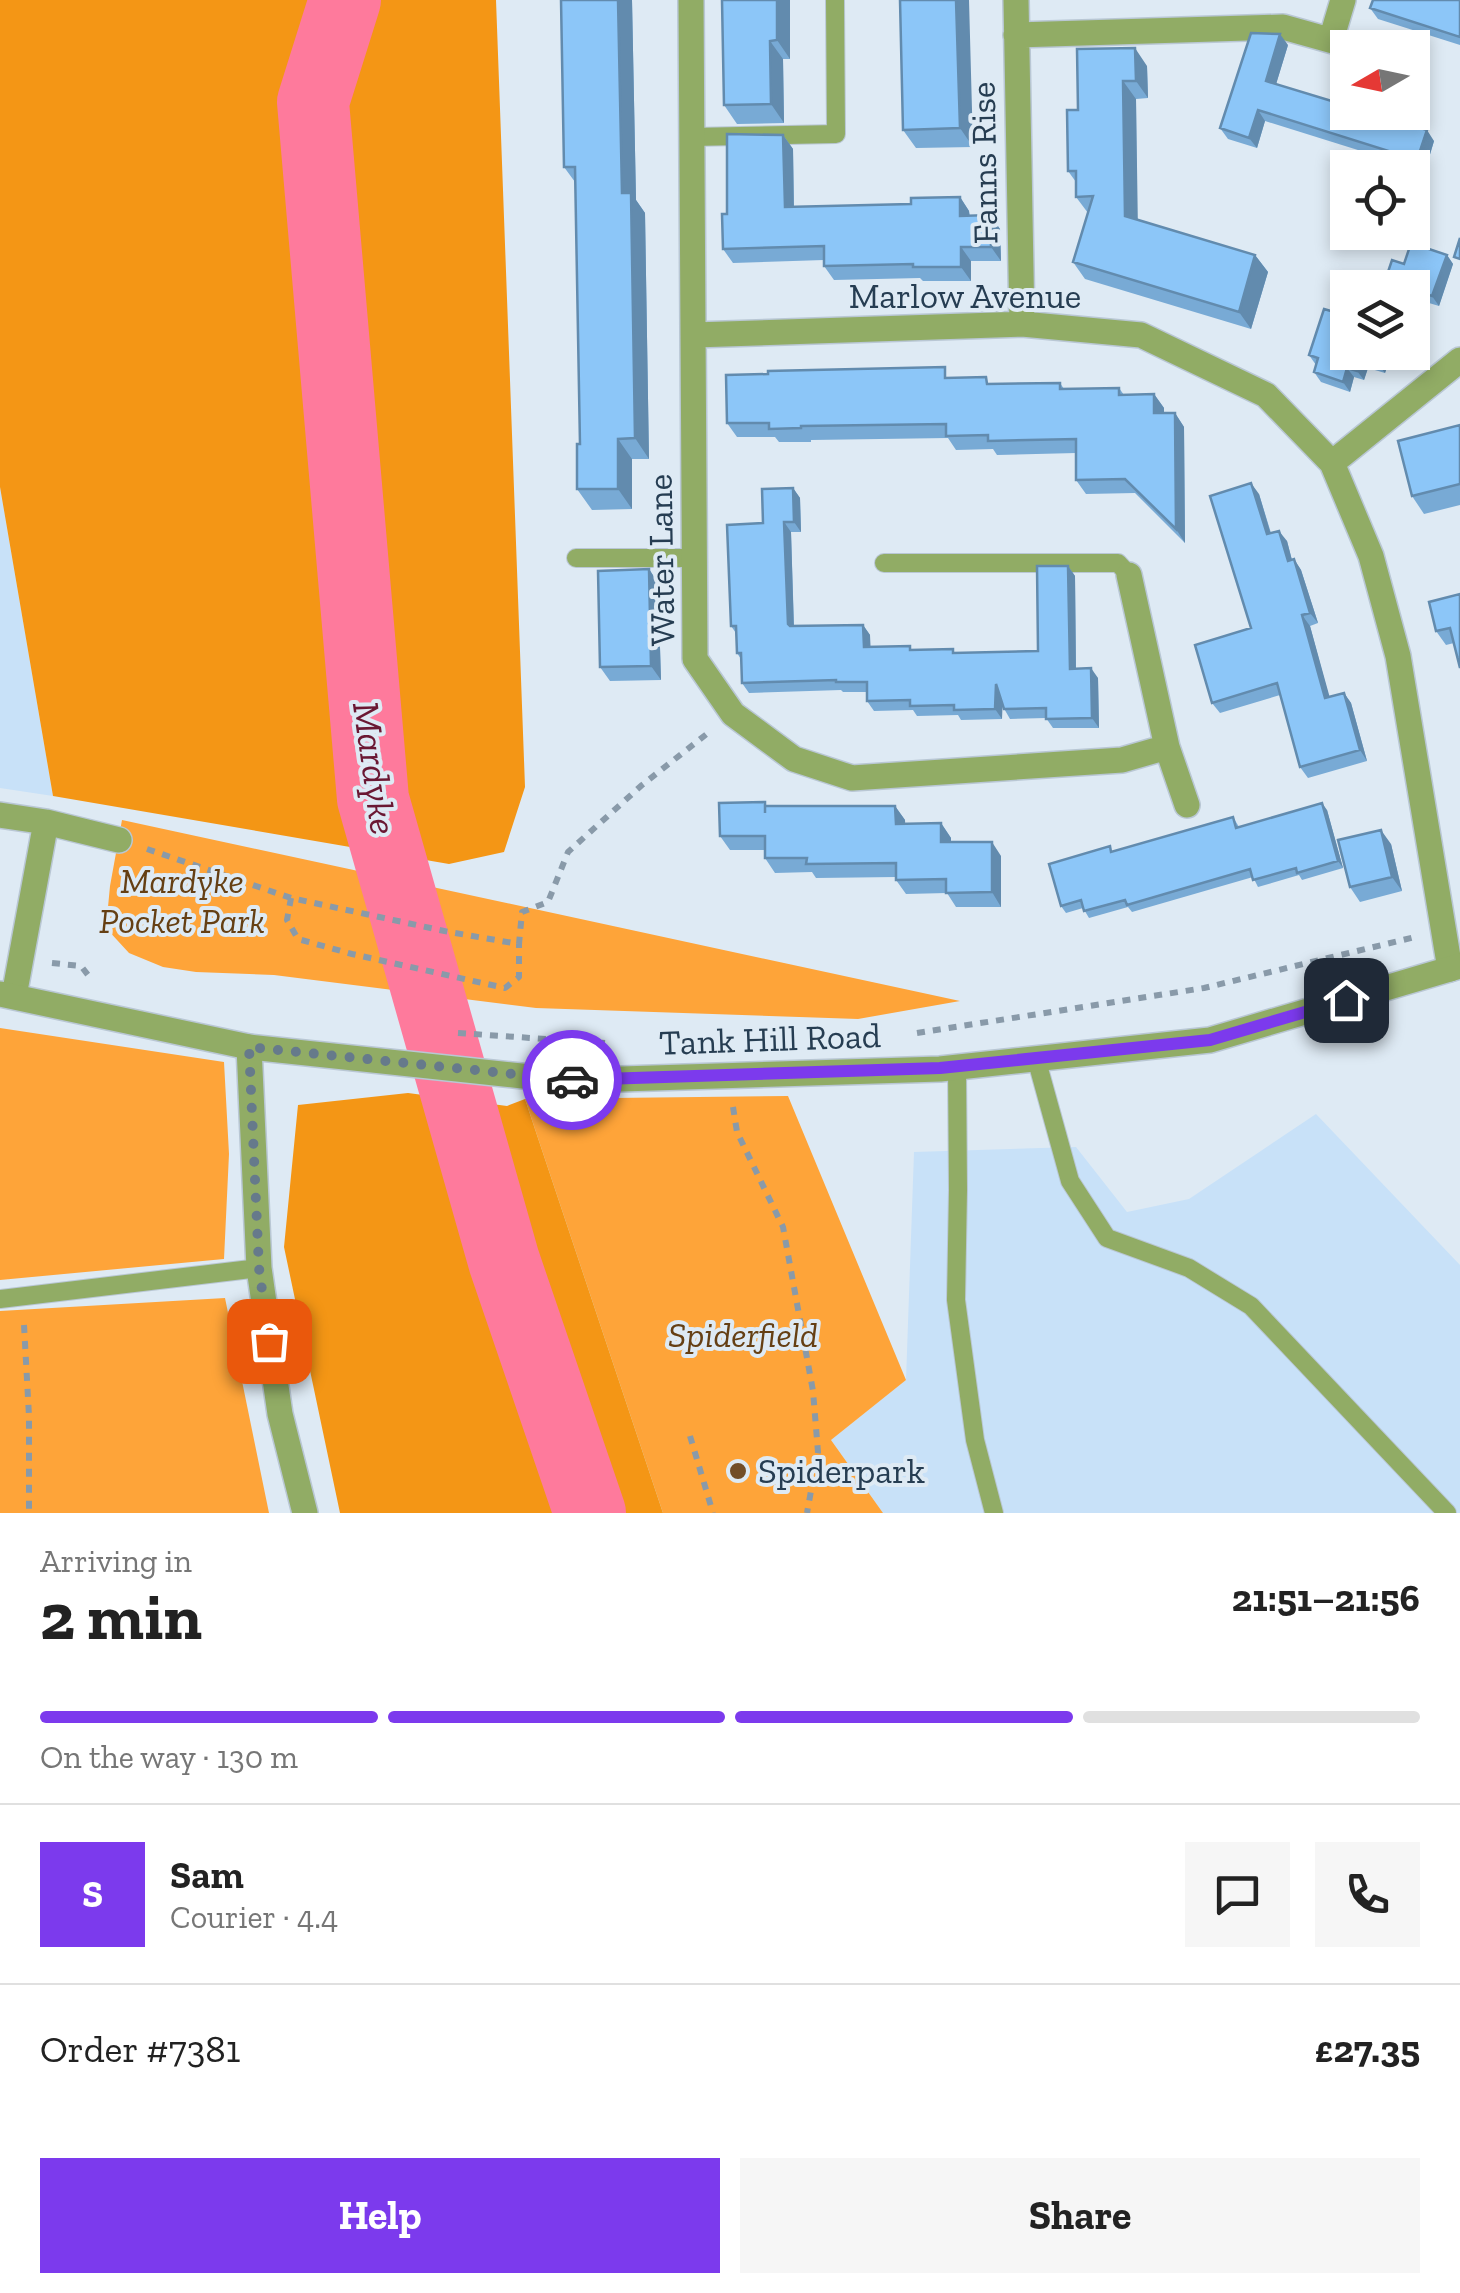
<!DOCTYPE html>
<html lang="en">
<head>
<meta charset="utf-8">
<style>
  body { margin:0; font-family:"Zilla Slab",serif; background:#f6f6f6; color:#222; height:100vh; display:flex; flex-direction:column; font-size:38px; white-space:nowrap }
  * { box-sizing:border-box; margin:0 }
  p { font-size:32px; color:#767676 }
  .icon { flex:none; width:55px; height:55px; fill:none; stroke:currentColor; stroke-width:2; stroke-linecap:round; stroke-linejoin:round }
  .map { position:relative; height:1513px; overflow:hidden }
  .details { display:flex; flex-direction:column; background:#fff; flex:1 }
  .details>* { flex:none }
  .needle { width:65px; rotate:261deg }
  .tools { position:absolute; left:1330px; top:30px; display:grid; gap:20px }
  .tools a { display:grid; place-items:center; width:100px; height:100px; border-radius:0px; background:#fff; box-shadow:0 5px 15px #0003; font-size:50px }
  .pin { position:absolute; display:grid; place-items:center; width:85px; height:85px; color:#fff; margin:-42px; border-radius:20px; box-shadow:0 5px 15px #0006 }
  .courier { position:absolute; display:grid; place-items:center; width:100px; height:100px; margin:-50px; border:8px solid #7c3aed; border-radius:50%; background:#fff; color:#222; box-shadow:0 2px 12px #0007 }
  .head em { font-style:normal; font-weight:700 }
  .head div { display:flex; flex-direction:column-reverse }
  .head { display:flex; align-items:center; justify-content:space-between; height:170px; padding:0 40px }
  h1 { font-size:65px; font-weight:700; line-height:75px }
  .bar { display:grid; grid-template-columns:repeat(4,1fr); gap:15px 10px; align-content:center; height:120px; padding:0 40px }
  .bar i { height:12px; border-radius:8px; background:#e0e0e0 }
  .bar .on { background:#7c3aed }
  .bar p { grid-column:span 4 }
  .line { display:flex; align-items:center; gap:25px; padding:0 40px; border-top:2px solid #e0e0e0 }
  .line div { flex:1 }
  .round { display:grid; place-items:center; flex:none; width:105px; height:105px; border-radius:0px; background:#f6f6f6 }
  .cta { display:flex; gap:20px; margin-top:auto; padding:20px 40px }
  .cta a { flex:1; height:115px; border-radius:0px; background:#7c3aed; color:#fff; font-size:40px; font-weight:700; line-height:115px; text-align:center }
  .cta a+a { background:#f6f6f6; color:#222 }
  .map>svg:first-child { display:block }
</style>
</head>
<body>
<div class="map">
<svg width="1460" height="1513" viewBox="0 0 1460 1513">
  <rect width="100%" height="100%" fill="#deeaf4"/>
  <path fill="#c8e1f8" d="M 0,487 L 53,796 L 0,788 Z
    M 1316,1114 L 1460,1265 L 1460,1513 L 883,1513 L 831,1440 L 906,1380 L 914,1152 L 1076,1147 L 1127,1212 L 1189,1199 Z"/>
  <path fill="#fea439" d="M 122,820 L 960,1001 L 858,1019 L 536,1008 L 274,975 L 196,972 L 163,967 L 129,953 L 106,928 L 110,886 Z
    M 0,1028 L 224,1062 L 229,1154 L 224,1259 L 0,1280 Z
    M 788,1096 L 906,1380 L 831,1440 L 883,1513 L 663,1513 L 525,1099 Z
    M 225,1298 L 269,1513 L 0,1513 L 0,1311 Z"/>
  <path fill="#f49615" d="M 0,0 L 496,0 L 525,787 L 504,852 L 449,864 L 53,796 L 0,487 Z
    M 408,1093 L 507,1106 L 525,1099 L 663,1513 L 340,1513 L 284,1247 L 298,1105 Z"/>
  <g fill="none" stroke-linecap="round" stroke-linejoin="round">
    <path stroke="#fe7a9c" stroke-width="72" d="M 345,0 L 313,102 L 373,799 L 504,1261 L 590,1513"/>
    <g stroke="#b9c7d4" stroke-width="20">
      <path id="service" d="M 692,137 L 836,134 L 835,0
        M 576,558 L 696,558
        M 884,563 L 1118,563 L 1129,575
        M 1036,1058 L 1070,1181 L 1107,1238 L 1189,1268 L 1251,1306 L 1447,1513
        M 957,1067 L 958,1190 L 956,1300 L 975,1440 L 994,1513
        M 0,1299 L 259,1268"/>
    </g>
    <g stroke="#b9c7d4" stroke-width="28">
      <path id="minor" d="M 691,0 L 695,659 L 733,714 L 794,759 L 852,778 L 1122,760 L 1167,747
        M 1016,0 L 1022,324
        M 1016,35 L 1283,27 L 1358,48
        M 1331,40 L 1343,0
        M 1412,62 L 1415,63
        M 694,335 L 1022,324 L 1141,335 L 1266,395 L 1332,463 L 1371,556 L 1398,656 L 1450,969
        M 1332,463 L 1460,360
        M 1129,575 L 1167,747 L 1187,805
        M 0,815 L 46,822 L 119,840
        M 14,996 L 46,822
        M 249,1047 L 259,1268 L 280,1414 L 305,1513"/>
    </g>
    <g stroke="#b9c7d4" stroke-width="28">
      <path id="tertiary" d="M 0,994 L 249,1047 L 550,1079 L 590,1080 L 940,1069 L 1210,1040 L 1460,966"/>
    </g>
    <path stroke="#899aa9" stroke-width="6" stroke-dasharray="8 8" stroke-linecap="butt" d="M 147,849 L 291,898 L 449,932 L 519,944 L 522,912 L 548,902 L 568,852 L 642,785 L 708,733
      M 291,898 L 287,920 L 298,939 L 352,954 L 505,988 L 519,977 L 519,944
      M 52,963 L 81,966 L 92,980
      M 458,1033 L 605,1043
      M 917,1033 L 1204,988 L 1415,937
      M 733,1107 L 737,1132 L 783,1227 L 813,1391 L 818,1452 L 807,1513
      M 24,1325 L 29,1416 L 29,1513
      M 690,1436 L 713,1513"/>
    <use href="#service" stroke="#91ac65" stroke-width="18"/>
    <use href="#minor" stroke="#91ac65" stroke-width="25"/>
    <use href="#tertiary" stroke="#91ac65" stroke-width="25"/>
  </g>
  <path fill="#78aad5" d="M 561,0 L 632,0 L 636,200 L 645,213 L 649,459 L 632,459 L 632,509 L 592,510 L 577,489 L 580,444 L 575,182 L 564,167 Z
    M 722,0 L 790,0 L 790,59 L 783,59 L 784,123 L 737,124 L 724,105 Z
    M 900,0 L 973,147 L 916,148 L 903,130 Z
    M 1460,0 L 1460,45 L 1378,19 L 1370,8 Z
    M 1288,45 L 1276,84 L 1434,141 L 1425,171 L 1265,121 L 1257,148 L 1228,139 L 1220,128 Z
    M 1147,66 L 1148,98 L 1136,99 L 1137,219 L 1255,255 L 1268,272 L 1251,329 L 1085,279 L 1073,262 L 1088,213 L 1076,197 L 1076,182 L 1068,171 L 1078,110 Z
    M 783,135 L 793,149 L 794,207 L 911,204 L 960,197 L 969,211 L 970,216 L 990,215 L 1000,229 L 1001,261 L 971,261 L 971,281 L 923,281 L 920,278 L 834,280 L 824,266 L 824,260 L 733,263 L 723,249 Z
    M 1447,255 L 1453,264 L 1439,306 L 1429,303 L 1423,324 L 1412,321 L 1412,288 L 1385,281 L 1404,264 Z
    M 1348,352 L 1392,352 L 1385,373 L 1368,368 L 1364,380 L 1354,377 L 1350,392 L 1321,382 L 1314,372 L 1316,365 L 1309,355 Z
    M 952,378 L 991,384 L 1060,383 L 1064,389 L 1119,388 L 1124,395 L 1154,394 L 1164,408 L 1164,413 L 1175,413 L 1184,427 L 1185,543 L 1135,493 L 1086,494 L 1076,480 L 1076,453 L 997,455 L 993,449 L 956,450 L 948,438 L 811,440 L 811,442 L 779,442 L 775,437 L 737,437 L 727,423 Z
    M 1460,425 L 1460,505 L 1424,514 L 1412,496 Z
    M 793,488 L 800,498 L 801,532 L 791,532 L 794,626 L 863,625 L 870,635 L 870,646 L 955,653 L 1038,651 L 1068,566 L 1075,576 L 1076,669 L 1098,678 L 1099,728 L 1053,728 L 1046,718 L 1010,719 L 1002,705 L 1002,719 L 961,720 L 958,715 L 917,716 L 913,710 L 874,711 L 867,701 L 867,692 L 843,692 L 841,690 L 749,693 L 742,683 L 741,659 L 737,653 L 736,633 L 731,626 L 763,523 Z
    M 1259,494 L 1271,533 L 1287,541 L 1292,560 L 1294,559 L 1301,570 L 1318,623 L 1310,626 L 1329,697 L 1344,693 L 1351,703 L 1367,761 L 1308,778 L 1300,767 L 1280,695 L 1220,713 L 1212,703 L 1251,628 Z
    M 649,569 L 658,583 L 661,680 L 610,681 L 600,667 Z
    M 1460,594 L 1454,643 L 1446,645 L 1436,631 Z
    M 767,806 L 895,806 L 905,820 L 905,824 L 941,823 L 951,838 L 951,842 L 1001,856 L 1001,907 L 956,907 L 947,893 L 906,894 L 896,880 L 896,877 L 816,878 L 812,872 L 775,873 L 765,858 L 765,850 L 730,850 L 720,836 Z
    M 1327,810 L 1343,868 L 1302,880 L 1299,875 L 1258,887 L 1253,877 L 1132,912 L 1128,907 L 1089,918 L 1083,908 L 1066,913 L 1061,906 L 1113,851 L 1233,817 L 1239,827 Z
    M 1391,844 L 1402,891 L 1360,902 L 1350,887 Z"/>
  <path fill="#628bae" d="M 618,0 L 632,0 L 636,200 L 645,213 L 649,459 L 635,438 L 622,193 Z
    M 777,0 L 790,0 L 790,59 L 777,40 Z
    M 956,0 L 969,0 L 973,147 L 960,128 Z
    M 1280,34 L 1288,45 L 1274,91 L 1266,81 Z
    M 770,41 L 783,59 L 784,123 L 771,104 Z
    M 1135,48 L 1147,66 L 1148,98 L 1136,81 Z
    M 1123,81 L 1136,99 L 1138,233 L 1125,216 Z
    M 1258,110 L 1265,121 L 1257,148 L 1249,138 Z
    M 1427,130 L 1434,141 L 1425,171 L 1417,160 Z
    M 783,135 L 793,149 L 794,221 L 785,207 Z
    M 960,197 L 969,211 L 970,230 L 960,216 Z
    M 990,215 L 1000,229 L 1001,261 L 991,247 Z
    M 961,247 L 971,261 L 971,281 L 961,267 Z
    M 1255,255 L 1268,272 L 1251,329 L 1239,312 Z
    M 1447,255 L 1453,264 L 1439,306 L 1432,296 Z
    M 1423,293 L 1429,303 L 1423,324 L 1416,314 Z
    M 1382,352 L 1392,352 L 1385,373 L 1378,364 Z
    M 1361,358 L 1368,368 L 1364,380 L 1357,371 Z
    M 1347,368 L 1354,377 L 1350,392 L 1343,382 Z
    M 1154,394 L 1164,408 L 1164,427 L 1154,413 Z
    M 1175,413 L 1184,427 L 1185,543 L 1176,529 Z
    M 618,439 L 632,459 L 632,509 L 618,489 Z
    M 1251,483 L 1259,494 L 1274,545 L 1267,534 Z
    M 793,488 L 800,498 L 801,532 L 794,522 Z
    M 784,522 L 791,532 L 794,633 L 788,624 Z
    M 1279,531 L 1287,541 L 1295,572 L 1288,561 Z
    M 1294,559 L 1301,570 L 1318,623 L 1310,613 Z
    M 1068,566 L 1075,576 L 1076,679 L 1070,669 Z
    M 649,569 L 658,583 L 661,680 L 651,666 Z
    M 1302,615 L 1310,626 L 1333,709 L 1325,698 Z
    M 863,625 L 870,635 L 871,656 L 864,647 Z
    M 1091,668 L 1098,678 L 1099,728 L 1092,718 Z
    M 996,684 L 1003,694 L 1002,719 L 995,709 Z
    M 1344,693 L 1351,703 L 1367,761 L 1360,750 Z
    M 1322,803 L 1327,810 L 1343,868 L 1338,861 Z
    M 895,806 L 905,820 L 906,838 L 896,824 Z
    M 941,823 L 951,838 L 951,856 L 941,842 Z
    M 1381,830 L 1391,844 L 1402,891 L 1392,877 Z
    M 992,842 L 1001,856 L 1001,907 L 992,892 Z"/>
  <path fill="#8cc6f8" stroke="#628bae" stroke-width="2.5" d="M 561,0 L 618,0 L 622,193 L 631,193 L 635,438 L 618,439 L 618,489 L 577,489 L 577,444 L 580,444 L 575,167 L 564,167 Z
    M 722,0 L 777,0 L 777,40 L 770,41 L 771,104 L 724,105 Z
    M 900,0 L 956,0 L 960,128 L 903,130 Z
    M 1373,0 L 1460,0 L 1460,37 L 1370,8 Z
    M 1251,33 L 1280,34 L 1266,81 L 1348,106 L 1348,112 L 1369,112 L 1427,130 L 1417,160 L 1258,110 L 1249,138 L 1220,128 Z
    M 1135,48 L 1136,81 L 1123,81 L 1125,216 L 1255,255 L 1239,312 L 1073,262 L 1093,196 L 1076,197 L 1076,171 L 1068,171 L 1067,110 L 1078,110 L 1077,49 Z
    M 727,134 L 783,135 L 785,207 L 911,204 L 911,198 L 960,197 L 960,216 L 990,215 L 991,247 L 961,247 L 961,267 L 913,267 L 913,264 L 824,266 L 824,246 L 723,249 L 722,214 L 727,214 Z
    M 1460,238 L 1460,259 L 1454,257 Z
    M 1411,243 L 1447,255 L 1432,296 L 1423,293 L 1416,314 L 1412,313 L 1412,288 L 1373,288 L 1376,278 L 1385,281 L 1392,260 L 1404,264 Z
    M 1324,309 L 1348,316 L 1348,352 L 1382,352 L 1378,364 L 1361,358 L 1357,371 L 1347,368 L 1343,382 L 1314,372 L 1318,358 L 1309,355 Z
    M 945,367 L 945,378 L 986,377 L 987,384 L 1060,383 L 1060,389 L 1119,388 L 1119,395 L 1154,394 L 1154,413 L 1175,413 L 1176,529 L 1125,479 L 1076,480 L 1076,439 L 988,441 L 988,435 L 946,436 L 946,424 L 801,426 L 801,428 L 769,429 L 769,423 L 727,423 L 726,375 L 768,374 L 768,371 Z
    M 1460,425 L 1460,484 L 1412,496 L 1398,441 Z
    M 1251,483 L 1267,534 L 1279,531 L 1288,561 L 1294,559 L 1310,613 L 1302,615 L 1325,698 L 1344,693 L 1360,750 L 1300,767 L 1277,683 L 1212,703 L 1195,645 L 1251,628 L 1210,496 Z
    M 793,488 L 794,522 L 784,522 L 788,624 L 790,626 L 863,625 L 864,647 L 910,646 L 910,650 L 953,649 L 953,653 L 1038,651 L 1037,566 L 1068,566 L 1070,669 L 1091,668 L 1092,718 L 1046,719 L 1046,708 L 1004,709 L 996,684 L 995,709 L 954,710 L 954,705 L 910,706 L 910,700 L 867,701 L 867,682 L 836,682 L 836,680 L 742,683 L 741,653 L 737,653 L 736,626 L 731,626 L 727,525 L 763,523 L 762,489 Z
    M 649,569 L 651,666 L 600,667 L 598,571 Z
    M 1460,594 L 1460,668 L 1450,628 L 1436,631 L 1429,602 Z
    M 765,802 L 765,813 L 765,806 L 895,806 L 896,824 L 941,823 L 941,842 L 992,842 L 992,892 L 946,893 L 946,879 L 896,880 L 896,863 L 806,864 L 807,858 L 765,858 L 765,836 L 720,836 L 719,803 Z
    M 1322,803 L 1338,861 L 1297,873 L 1296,868 L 1253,880 L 1250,869 L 1127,905 L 1125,900 L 1084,911 L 1081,900 L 1061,906 L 1049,864 L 1110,846 L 1111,852 L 1233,817 L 1236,828 Z
    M 1381,830 L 1392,877 L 1350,887 L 1338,840 Z"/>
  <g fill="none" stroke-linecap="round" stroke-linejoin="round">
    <path stroke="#667a8b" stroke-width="10" stroke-dasharray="0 18" d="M 269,1341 L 259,1268 L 249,1047 L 572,1080"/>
    <path stroke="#7c3aed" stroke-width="12" d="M 572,1080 L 940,1068 L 1210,1040 L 1346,1000"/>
  </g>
  <circle fill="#724e28" stroke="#deeaf4" stroke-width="4" cx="738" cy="1471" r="10"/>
  <g text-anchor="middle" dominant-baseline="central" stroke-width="8" stroke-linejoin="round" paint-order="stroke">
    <g font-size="35" fill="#263d52" stroke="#deeaf4">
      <text transform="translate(984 163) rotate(-91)">Fanns Rise</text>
      <text x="965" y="296">Marlow Avenue</text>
      <text transform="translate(661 560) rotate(-91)">Water Lane</text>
      <text transform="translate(770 1039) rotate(-2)">Tank Hill Road</text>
    </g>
    <g font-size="35" font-style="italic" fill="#653f13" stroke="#deeaf4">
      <text x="182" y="881">Mardyke<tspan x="182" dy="40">Pocket Park</tspan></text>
      <text x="743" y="1335">Spiderfield</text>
    </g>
    <g font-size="35" fill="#263d52" stroke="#deeaf4" text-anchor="start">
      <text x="758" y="1471">Spiderpark</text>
    </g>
    <g font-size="38" font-style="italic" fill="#6a1833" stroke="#deeaf4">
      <text transform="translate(375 768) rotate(82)">Mardyke</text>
    </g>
  </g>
</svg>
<div class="tools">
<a><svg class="needle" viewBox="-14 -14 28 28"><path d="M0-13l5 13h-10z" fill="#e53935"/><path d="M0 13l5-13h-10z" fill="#767676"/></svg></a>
<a><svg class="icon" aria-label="locate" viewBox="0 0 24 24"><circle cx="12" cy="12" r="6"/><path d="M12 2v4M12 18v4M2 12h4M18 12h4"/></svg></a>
<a><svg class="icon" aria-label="layers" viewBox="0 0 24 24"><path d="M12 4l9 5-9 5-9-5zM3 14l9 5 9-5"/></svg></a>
</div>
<div class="pin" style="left:269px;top:1341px;background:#ea580c"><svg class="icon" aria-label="bag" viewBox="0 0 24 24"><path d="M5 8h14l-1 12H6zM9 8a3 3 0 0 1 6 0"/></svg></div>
<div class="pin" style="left:1346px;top:1000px;background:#1f2937"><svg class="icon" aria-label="home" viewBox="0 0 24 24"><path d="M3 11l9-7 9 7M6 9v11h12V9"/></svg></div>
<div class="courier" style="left:572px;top:1080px"><svg class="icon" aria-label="car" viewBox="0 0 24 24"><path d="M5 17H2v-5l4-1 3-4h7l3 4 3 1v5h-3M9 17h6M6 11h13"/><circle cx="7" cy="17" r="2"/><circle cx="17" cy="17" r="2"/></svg></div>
</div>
<section class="details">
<div class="head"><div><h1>2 min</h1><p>Arriving in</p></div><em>21:51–21:56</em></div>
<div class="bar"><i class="on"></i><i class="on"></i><i class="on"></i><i></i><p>On the way · 130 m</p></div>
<div class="line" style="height:180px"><b class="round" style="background:#7c3aed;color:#fff">S</b><div><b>Sam</b><p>Courier · 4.4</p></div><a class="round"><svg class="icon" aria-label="chat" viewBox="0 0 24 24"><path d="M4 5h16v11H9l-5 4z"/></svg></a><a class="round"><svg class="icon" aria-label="phone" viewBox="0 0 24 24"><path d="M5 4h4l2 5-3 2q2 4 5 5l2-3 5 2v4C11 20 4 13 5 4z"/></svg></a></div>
<div class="line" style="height:130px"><div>Order #7381</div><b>£27.35</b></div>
<div class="cta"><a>Help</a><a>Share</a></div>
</section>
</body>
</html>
